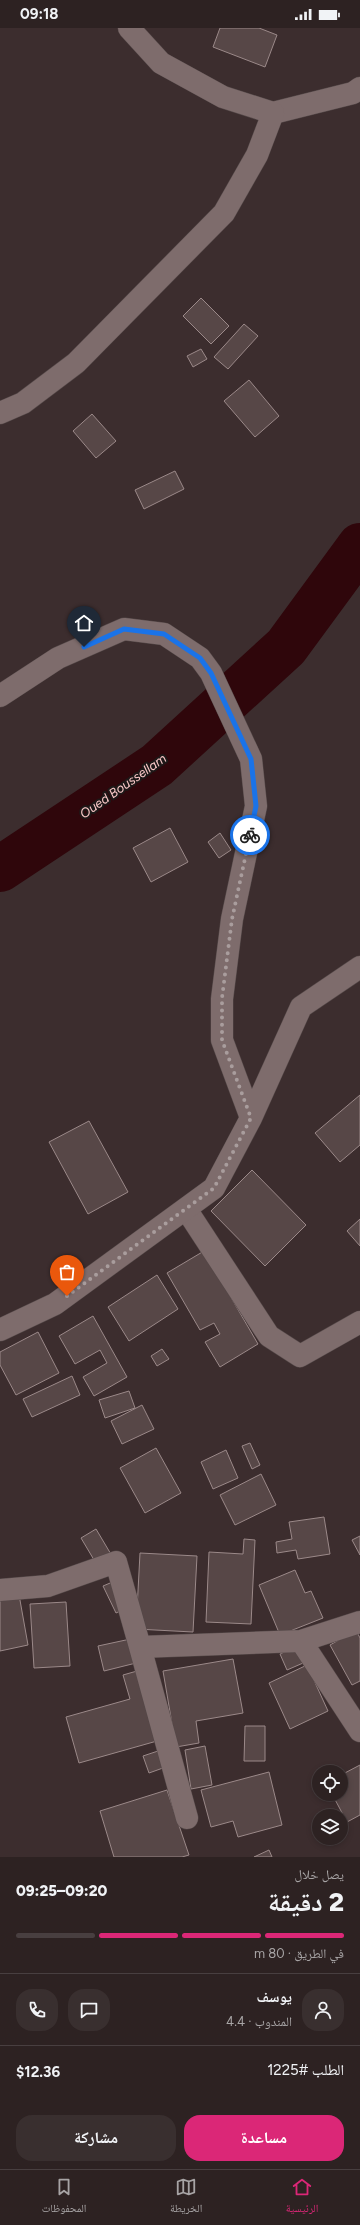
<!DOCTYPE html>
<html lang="ar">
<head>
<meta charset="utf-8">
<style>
  body { margin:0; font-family:Figtree,"Noto Naskh Arabic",sans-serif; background:#392f2f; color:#f1f3f6; direction:rtl; height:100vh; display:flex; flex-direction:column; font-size:15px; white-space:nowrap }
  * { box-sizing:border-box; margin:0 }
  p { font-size:13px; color:#a7a4a5 }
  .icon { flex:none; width:22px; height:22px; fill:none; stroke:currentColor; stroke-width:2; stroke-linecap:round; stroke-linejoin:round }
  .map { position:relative; height:1829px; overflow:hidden; direction:ltr }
  .side { display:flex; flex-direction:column; background:#2d2222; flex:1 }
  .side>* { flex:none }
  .tools { position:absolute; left:312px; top:1737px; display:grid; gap:8px }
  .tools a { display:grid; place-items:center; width:36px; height:36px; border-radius:50%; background:#2d2222; box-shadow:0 2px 6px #0003,0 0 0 1px #483f40; font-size:20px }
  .pin { position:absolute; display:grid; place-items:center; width:34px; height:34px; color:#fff; margin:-41px -17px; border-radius:50% 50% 50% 0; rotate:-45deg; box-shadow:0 0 4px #0007 }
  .pin .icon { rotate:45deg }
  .courier { position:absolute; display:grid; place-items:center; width:40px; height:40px; margin:-20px; border:3px solid #1a73e8; border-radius:50%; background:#fff; color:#222; box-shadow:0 1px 5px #0007 }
  .headline em { font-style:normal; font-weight:800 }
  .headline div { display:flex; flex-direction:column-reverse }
  .headline { display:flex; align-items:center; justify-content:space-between; height:68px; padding:0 16px }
  h1 { font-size:26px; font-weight:800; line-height:30px }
  .bar { display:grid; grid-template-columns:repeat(4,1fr); gap:6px 4px; align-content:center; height:48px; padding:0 16px }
  .bar i { height:5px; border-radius:3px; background:#483f40 }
  .bar .active { background:#db2777 }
  .bar p { grid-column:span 4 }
  .line { display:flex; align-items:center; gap:10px; padding:0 16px; border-top:1px solid #483f40 }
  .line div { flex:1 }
  .round { display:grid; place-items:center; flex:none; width:42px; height:42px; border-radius:16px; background:#392f2f }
  .cta { display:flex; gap:8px; margin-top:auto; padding:8px 16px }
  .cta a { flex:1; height:46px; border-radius:16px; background:#db2777; color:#fff; font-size:16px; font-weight:800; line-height:46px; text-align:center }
  .cta a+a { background:#392f2f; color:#f1f3f6 }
  .status { display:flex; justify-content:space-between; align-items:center; height:28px; padding:0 20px; background:#2d2222; direction:ltr }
  .status svg { height:11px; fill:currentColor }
  .tab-bar { display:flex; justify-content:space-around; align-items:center; height:56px; border-top:1px solid #483f40; background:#2d2222; font-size:11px; color:#a7a4a5 }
  .tab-bar a { display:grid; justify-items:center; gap:2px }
  .tab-bar .active { color:#db2777 }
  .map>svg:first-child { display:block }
</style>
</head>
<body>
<div class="status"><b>09:18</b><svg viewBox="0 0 49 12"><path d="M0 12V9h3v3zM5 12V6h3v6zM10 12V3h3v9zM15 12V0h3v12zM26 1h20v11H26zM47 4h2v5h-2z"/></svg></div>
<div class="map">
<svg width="360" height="1829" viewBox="0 0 360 1829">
  <rect width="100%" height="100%" fill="#3c2d2e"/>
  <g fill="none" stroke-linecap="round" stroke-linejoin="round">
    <path stroke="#2f060b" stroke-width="46" d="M 0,841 L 157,737 L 286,619 L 360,518"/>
  </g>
  <path fill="#574747" stroke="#9b8989" d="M 220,0 L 259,0 L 277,7 L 265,39 L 213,19 Z
    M 201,270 L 229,298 L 211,316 L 183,288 Z
    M 244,296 L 258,308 L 228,341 L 214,329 Z
    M 201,321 L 207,331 L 193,339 L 187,328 Z
    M 249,352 L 279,388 L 255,409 L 224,373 Z
    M 92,386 L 116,413 L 96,430 L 73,403 Z
    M 175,443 L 184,461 L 144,481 L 135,462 Z
    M 170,800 L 188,834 L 151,854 L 133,820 Z
    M 220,805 L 231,822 L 219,830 L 208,814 Z
    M 360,1067 L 360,1117 L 340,1134 L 315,1105 Z
    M 89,1093 L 128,1164 L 88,1186 L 49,1114 Z
    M 252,1142 L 306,1197 L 265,1238 L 211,1183 Z
    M 360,1191 L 360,1218 L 347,1203 Z
    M 204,1223 L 258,1316 L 220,1339 L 205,1314 L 220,1306 L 214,1295 L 200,1302 L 167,1245 Z
    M 157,1247 L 178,1281 L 129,1313 L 108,1279 Z
    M 93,1288 L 127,1349 L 94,1368 L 83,1349 L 107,1335 L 100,1322 L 75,1336 L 59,1308 Z
    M 38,1304 L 59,1345 L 16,1367 L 0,1337 L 0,1324 Z
    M 162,1321 L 169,1331 L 157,1338 L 151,1328 Z
    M 72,1348 L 80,1367 L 32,1389 L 23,1371 Z
    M 129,1363 L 135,1380 L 105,1390 L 99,1372 Z
    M 142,1377 L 154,1401 L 122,1416 L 111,1393 Z
    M 250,1415 L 260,1437 L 252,1441 L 242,1418 Z
    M 156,1420 L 181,1465 L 145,1485 L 120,1440 Z
    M 226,1422 L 238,1450 L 213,1461 L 201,1434 Z
    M 261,1446 L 276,1477 L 235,1497 L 220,1467 Z
    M 324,1489 L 330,1526 L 298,1531 L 296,1522 L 277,1525 L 276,1514 L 292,1511 L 289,1494 Z
    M 96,1501 L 115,1533 L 100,1542 L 81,1510 Z
    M 360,1508 L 360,1527 L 352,1512 Z
    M 244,1511 L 255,1512 L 251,1596 L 206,1594 L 209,1524 L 243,1526 Z
    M 140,1525 L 197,1528 L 193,1604 L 136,1601 Z
    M 295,1542 L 305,1565 L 311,1563 L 323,1590 L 280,1607 L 259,1557 Z
    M 122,1550 L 135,1576 L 116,1585 L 103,1558 Z
    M 18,1561 L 28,1617 L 0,1623 L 0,1564 Z
    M 66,1574 L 70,1638 L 34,1640 L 30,1576 Z
    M 356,1602 L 360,1610 L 360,1653 L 352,1657 L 330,1617 Z
    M 135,1610 L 140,1634 L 104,1643 L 98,1618 Z
    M 302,1616 L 310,1632 L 287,1642 L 280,1626 Z
    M 233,1631 L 243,1685 L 196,1693 L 199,1715 L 176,1719 L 163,1643 Z
    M 307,1637 L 328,1683 L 290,1701 L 269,1655 Z
    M 137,1643 L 157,1713 L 79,1735 L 66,1689 L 130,1671 L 123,1647 Z
    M 245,1698 L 265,1698 L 265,1733 L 244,1733 Z
    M 205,1718 L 212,1757 L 191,1761 L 185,1722 Z
    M 158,1723 L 163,1740 L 149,1745 L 143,1728 Z
    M 360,1737 L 360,1787 L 347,1794 L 332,1766 L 341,1766 L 341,1747 Z
    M 269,1744 L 282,1797 L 238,1809 L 233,1793 L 211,1799 L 201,1762 Z
    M 167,1762 L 189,1827 L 182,1829 L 114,1829 L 100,1783 Z
    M 269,1822 L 272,1829 L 254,1829 Z"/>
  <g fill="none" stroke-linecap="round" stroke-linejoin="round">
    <g stroke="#554949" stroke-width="23">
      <path id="minor" d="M 273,85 L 353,65 L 360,60
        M 186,1181 L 269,1308 L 300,1328 L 360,1294
        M 0,1562 L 48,1558 L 116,1534 L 140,1619 L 301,1613 L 360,1594
        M 301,1613 L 360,1703
        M 140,1619 L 187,1790"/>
    </g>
    <g stroke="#554949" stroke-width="23">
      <path id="tertiary" d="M 0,385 L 23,375 L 76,335 L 224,185 L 257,127 L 273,85 L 223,69 L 161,35 L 129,0
        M 0,668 L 58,630 L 124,601 L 164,606 L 200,630 L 211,645 L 251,731 L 256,778 L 232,891 L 222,971 L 222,1012 L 251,1090
        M 0,1302 L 55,1276 L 214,1160 L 251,1090 L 301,979 L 360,939"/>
    </g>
    <use href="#minor" stroke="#7e6c6c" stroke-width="22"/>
    <use href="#tertiary" stroke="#7e6c6c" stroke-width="22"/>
  </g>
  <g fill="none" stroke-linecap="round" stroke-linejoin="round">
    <path stroke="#a99d9d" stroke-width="4" stroke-dasharray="0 7.2" d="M 67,1268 L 214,1160 L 251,1090 L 222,1012 L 222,970 L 232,891 L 250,807"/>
    <path stroke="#1a73e8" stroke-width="5" d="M 84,619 L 124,601 L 164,606 L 200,630 L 211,645 L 251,731 L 256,778 L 250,807"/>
  </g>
  <g text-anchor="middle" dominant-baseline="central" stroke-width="4" stroke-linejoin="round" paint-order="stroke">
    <g font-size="13" font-style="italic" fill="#fecbcb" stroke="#1e1818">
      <text transform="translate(123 758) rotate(-35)">Oued Boussellam</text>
    </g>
  </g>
</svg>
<div class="tools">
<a><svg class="icon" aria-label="locate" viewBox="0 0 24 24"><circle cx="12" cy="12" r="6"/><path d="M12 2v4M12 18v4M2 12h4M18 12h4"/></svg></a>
<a><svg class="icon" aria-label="layers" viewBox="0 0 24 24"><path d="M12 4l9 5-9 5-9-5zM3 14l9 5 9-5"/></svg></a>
</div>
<div class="pin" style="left:67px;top:1268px;background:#ea580c"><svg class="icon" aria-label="bag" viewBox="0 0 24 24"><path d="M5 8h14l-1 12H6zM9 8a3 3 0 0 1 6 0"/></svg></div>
<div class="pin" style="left:84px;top:619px;background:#1f2937"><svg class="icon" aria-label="home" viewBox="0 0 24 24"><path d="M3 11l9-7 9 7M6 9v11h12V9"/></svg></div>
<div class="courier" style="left:250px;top:807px"><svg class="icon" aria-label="bike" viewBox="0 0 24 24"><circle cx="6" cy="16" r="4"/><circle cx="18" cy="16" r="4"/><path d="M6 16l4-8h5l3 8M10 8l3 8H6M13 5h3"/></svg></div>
</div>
<section class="side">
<div class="headline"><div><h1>2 دقيقة</h1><p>يصل خلال</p></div><em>09:20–09:25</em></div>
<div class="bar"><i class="active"></i><i class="active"></i><i class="active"></i><i></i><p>في الطريق · 80 m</p></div>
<div class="line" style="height:72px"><a class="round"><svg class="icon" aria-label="person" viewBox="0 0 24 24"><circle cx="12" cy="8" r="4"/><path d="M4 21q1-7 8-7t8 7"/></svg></a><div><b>يوسف</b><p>المندوب · 4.4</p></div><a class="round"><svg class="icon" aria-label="chat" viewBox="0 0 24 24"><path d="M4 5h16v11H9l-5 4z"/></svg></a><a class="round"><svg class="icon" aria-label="phone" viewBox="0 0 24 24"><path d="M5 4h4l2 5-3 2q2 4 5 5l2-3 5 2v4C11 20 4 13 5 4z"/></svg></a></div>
<div class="line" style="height:52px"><div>الطلب #1225</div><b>$12.36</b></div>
<div class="cta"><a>مساعدة</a><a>مشاركة</a></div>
</section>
<nav class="tab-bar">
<a class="active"><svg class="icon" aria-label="home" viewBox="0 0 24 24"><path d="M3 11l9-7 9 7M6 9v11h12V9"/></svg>الرئيسية</a>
<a><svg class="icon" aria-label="map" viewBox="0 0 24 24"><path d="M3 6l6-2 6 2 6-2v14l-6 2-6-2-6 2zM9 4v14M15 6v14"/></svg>الخريطة</a>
<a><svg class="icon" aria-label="saved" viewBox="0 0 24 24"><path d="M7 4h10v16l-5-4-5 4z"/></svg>المحفوظات</a>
</nav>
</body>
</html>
